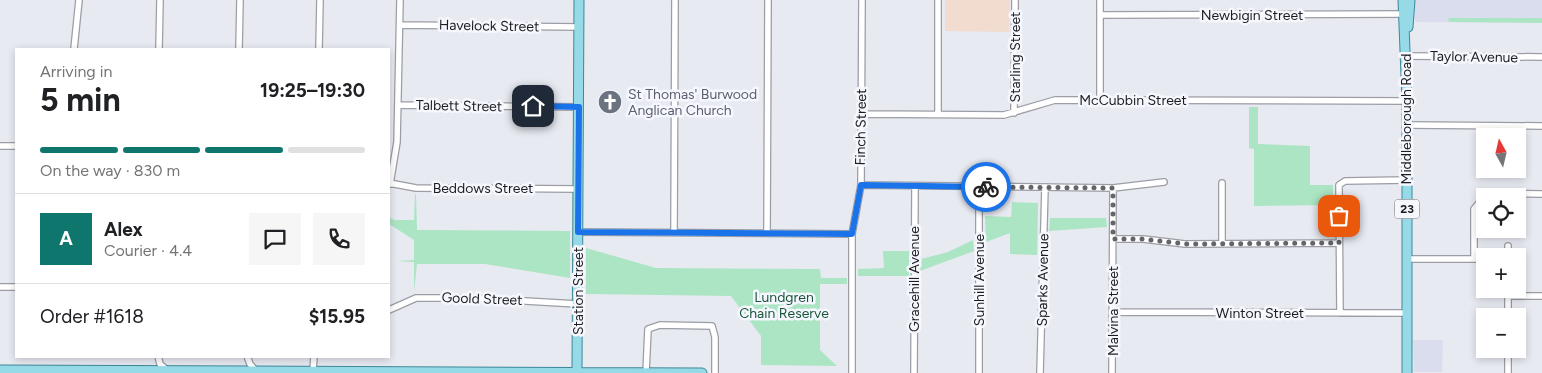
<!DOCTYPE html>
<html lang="en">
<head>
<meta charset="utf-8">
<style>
  body { margin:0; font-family:Figtree,sans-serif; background:#f6f6f6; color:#202124; height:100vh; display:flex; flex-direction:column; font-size:19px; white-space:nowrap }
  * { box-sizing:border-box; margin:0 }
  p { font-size:16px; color:#757577 }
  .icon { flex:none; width:28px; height:28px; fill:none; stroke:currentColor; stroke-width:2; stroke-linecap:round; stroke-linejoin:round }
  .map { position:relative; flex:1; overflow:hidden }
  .drawer { position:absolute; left:15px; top:48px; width:375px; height:310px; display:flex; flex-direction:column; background:#fff; border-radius:0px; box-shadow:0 2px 8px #0003 }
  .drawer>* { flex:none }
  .needle { width:32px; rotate:352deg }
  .buttons { position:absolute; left:1476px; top:128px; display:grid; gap:10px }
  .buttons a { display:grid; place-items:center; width:50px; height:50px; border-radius:0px; background:#fff; box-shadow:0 2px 8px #0003; font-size:25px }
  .pin { position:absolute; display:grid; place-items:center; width:42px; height:42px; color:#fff; margin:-21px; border-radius:10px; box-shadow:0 2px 8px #0006 }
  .courier { position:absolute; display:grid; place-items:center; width:50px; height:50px; margin:-25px; border:4px solid #1a73e8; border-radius:50%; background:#fff; color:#222; box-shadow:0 1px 6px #0007 }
  .headline em { font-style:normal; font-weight:700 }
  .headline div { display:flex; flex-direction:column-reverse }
  .headline { display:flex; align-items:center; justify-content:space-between; height:85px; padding:0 25px }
  h1 { font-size:32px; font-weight:700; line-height:38px }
  .bar { display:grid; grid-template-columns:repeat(4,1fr); gap:8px 5px; align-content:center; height:60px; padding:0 25px }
  .bar i { height:6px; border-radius:4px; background:#e0e0e0 }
  .bar .current { background:#0f766e }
  .bar p { grid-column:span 4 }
  .line { display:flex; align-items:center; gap:12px; padding:0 25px; border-top:1px solid #e0e0e0 }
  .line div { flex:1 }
  .round { display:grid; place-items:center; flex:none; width:52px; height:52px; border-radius:0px; background:#f6f6f6 }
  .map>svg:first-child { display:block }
</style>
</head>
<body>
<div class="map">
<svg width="1542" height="373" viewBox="0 0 1542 373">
  <rect width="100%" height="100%" fill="#e8eaf2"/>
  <path fill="#dadded" d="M 1415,0 L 1542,0 L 1542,23 L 1415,22 Z
    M 1413,340 L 1443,340 L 1442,372 L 1414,372 Z"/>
  <path fill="#f2dbcf" d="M 945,0 L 1010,0 L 1009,32 L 945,31 Z"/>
  <path fill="#ace5c3" d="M 1448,18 L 1542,18 L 1542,23 L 1449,22 Z
    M 1249,107 L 1258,107 L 1258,144 L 1310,146 L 1310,185 L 1333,185 L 1333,205 L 1254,206 L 1254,149 L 1249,148 Z
    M 415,194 L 416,194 L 417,230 L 570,231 L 570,278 L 485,264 L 417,264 L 414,292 L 414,262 L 396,261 L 414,260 L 414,240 L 389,224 L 389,217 L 394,220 L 414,220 Z
    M 1012,202 L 1038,203 L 1037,255 L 1010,254 L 1010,233 L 986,242 L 985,216 L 1011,217 Z
    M 1050,218 L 1106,218 L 1107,227 L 1049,231 Z
    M 973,240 L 974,251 L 920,271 L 921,259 L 948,252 Z
    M 586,248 L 656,268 L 820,269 L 821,278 L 847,278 L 847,284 L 820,284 L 820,350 L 837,366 L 761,365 L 761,336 L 731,296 L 586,294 Z
    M 883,251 L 909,251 L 909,276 L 858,276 L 858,269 L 884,268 Z"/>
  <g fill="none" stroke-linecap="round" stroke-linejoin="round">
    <g stroke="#9c9da5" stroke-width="8">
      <path id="minor" d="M 1100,0 L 1100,100
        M 1100,15 L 1403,14
        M 400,25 L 579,27
        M 74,49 L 79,0
        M 159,49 L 160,0
        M 239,49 L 240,0
        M 319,49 L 320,0
        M 1406,56 L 1542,57
        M 398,105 L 579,107
        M 1014,113 L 1015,0
        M 862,114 L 1004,115 L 1055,100 L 1407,101
        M 938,114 L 938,0
        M 1407,125 L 1542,126
        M 0,146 L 16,146
        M 389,183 L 416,188 L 578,189
        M 390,184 L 397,142 L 400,0
        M 861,185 L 1113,188 L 1164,182
        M 1485,196 L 1490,193 L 1542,194
        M 578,232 L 852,234
        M 674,232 L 675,0
        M 767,233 L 768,0
        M 1113,239 L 1143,239 L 1185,244 L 1339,243
        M 1222,244 L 1222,183
        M 1508,256 L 1508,246
        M 1407,259 L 1485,259
        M 1474,259 L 1474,209 L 1485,196
        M 0,287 L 16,287
        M 1508,296 L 1542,296
        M 389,310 L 416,298 L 475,298 L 577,304
        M 1113,312 L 1407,313
        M 1340,313 L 1339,185 L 1345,181 L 1407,180
        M 1508,316 L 1508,289
        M 158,356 L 160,364 L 167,370
        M 247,356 L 250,364 L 256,371
        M 313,371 L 314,356
        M 646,373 L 648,329 L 660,325 L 712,326 L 715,337 L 715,373
        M 852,373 L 852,234 L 861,185 L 862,0
        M 914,373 L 915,186
        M 979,373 L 979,187
        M 1040,373 L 1045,187
        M 1112,373 L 1113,188
        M 1508,373 L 1508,349"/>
    </g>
    <g stroke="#3e8897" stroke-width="11">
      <path id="primary" d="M 1403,0 L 1407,101 L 1407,373
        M 1408,27 L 1410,0
        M 0,370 L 702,373
        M 577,371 L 579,0"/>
    </g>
    <use href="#minor" stroke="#fff" stroke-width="5.5"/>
    <use href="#primary" stroke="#97dae7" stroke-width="9"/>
  </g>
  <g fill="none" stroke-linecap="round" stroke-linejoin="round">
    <path stroke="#63656a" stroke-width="5" stroke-dasharray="0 9" d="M 986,187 L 1113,188 L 1113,239 L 1143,239 L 1186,244 L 1339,243 L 1339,216"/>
    <path stroke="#1a73e8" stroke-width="6" d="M 533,106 L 579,107 L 578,232 L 852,234 L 861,185 L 986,187"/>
  </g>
  <defs>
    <g id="church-disc" transform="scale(1.25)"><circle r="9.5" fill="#6b7280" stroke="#f6f7fe"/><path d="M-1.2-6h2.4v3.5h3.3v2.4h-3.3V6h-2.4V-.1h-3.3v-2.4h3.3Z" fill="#fff"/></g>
  </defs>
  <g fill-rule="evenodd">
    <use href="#church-disc" x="610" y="102"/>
  </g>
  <g text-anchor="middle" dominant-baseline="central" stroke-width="5" stroke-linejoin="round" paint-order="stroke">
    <rect fill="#f6f7fe" stroke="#5d5e63" stroke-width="1" x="1394.5" y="199.5" width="25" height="19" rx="4"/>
    <g font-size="12" font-weight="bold" fill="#1c1d20">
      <text x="1407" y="209">23</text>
    </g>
    <g font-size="14" fill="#1c1d20" stroke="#f6f7fe">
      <text x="1252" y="15">Newbigin Street</text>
      <text transform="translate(489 26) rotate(1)">Havelock Street</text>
      <text transform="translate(1015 57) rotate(-90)">Starling Street</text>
      <text transform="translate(1474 57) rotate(1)">Taylor Avenue</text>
      <text x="1133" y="100">McCubbin Street</text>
      <text transform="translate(459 106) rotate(1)">Talbett Street</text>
      <text transform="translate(1406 119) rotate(-90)">Middleborough Road</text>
      <text transform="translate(861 127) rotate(-89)">Finch Street</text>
      <text x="483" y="188">Beddows Street</text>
      <text transform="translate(914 279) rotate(-90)">Gracehill Avenue</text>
      <text transform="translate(979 280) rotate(-90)">Sunhill Avenue</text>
      <text transform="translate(1043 280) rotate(-89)">Sparks Avenue</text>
      <text transform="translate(578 291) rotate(-90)">Station Street</text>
      <text transform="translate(482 299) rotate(2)">Goold Street</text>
      <text transform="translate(1113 311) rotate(-90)">Malvina Street</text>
      <text x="1260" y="313">Winton Street</text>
    </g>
    <g font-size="14" fill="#5b616d" stroke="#f6f7fe" text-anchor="start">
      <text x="628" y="94">St Thomas' Burwood<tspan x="628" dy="16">Anglican Church</tspan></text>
    </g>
    <g font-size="14" fill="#185839" stroke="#f6f7fe">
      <text x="784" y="297">Lundgren<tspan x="784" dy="16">Chain Reserve</tspan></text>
    </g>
  </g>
</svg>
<div class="buttons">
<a><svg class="needle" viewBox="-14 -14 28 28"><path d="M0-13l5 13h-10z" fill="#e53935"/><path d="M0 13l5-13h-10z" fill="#757577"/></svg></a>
<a><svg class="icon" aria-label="locate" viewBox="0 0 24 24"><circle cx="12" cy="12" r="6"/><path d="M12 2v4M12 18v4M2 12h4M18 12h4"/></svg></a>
<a>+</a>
<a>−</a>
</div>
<div class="pin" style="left:1339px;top:216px;background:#ea580c"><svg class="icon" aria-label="bag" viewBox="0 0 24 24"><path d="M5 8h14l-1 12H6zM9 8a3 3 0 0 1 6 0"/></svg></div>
<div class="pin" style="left:533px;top:106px;background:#1f2937"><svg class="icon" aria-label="home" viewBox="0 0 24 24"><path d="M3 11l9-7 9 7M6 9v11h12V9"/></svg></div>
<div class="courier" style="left:986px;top:187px"><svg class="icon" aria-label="bike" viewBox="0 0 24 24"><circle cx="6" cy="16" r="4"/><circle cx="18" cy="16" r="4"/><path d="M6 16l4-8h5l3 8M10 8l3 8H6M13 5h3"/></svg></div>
<section class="drawer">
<div class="headline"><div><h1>5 min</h1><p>Arriving in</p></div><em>19:25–19:30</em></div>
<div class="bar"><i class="current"></i><i class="current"></i><i class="current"></i><i></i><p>On the way · 830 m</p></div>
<div class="line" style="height:90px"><b class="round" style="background:#0f766e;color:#fff">A</b><div><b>Alex</b><p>Courier · 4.4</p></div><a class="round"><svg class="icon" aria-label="chat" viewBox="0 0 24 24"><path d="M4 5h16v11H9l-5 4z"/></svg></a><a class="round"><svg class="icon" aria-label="phone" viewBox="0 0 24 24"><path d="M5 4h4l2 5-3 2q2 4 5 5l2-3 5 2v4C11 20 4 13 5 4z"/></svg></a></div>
<div class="line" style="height:65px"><div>Order #1618</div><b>$15.95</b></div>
</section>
</div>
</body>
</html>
